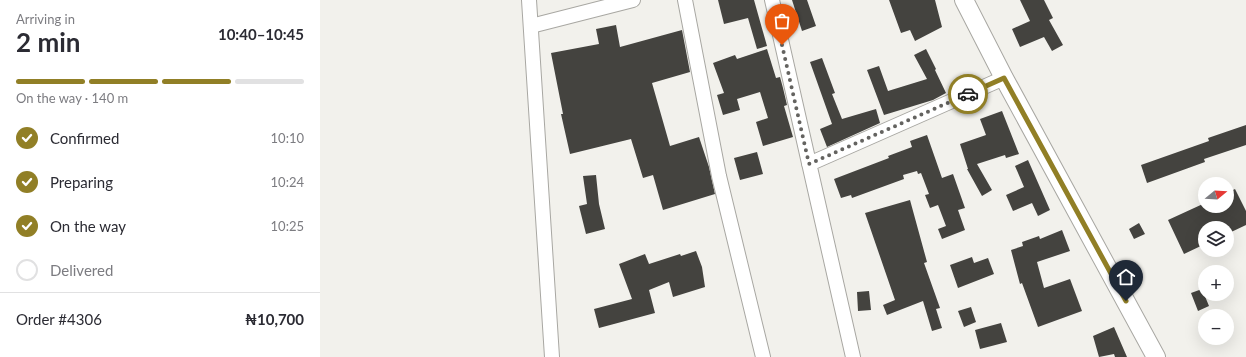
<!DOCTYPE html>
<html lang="en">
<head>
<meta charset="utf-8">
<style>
  body { margin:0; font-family:Lato,sans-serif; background:#f2f2f3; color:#2b2b33; height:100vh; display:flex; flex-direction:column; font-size:15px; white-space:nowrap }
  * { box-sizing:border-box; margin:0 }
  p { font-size:13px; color:#7c7c81 }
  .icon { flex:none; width:22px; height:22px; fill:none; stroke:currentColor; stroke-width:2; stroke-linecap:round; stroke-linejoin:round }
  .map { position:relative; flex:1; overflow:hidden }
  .details { display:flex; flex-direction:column; background:#fff; width:320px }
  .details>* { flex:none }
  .needle { width:26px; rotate:72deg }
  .tools { position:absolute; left:878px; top:177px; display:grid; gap:8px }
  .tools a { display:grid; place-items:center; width:36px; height:36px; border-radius:50%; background:#fff; box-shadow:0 4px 16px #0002; font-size:20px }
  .pin { position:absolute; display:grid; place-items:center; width:34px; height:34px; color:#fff; margin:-41px -17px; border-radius:50% 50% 50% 0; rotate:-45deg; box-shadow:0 0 4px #0007 }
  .pin .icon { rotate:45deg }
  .courier { position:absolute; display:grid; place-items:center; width:40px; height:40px; margin:-20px; border:3px solid #917f26; border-radius:50%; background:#fff; color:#222; box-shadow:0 1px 5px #0007 }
  .summary em { font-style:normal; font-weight:700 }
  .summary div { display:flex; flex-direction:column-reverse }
  .summary { display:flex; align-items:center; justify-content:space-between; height:68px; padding:0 16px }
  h1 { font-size:26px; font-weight:700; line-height:30px }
  .bar { display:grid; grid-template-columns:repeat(4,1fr); gap:6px 4px; align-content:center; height:48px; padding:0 16px }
  .bar i { height:5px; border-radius:3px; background:#e1e1e2 }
  .bar .current { background:#917f26 }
  .bar p { grid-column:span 4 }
  .line { display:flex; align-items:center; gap:10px; padding:0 16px; border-top:1px solid #e1e1e2 }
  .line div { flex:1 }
  ol { padding:0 16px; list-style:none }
  li { display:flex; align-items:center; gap:12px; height:44px }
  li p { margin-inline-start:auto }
  li .icon { padding:4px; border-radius:50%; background:#917f26; color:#fff; stroke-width:4 }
  li:last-child { color:#7c7c81 }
  li i { width:22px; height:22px; border:2px solid #e1e1e2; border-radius:50% }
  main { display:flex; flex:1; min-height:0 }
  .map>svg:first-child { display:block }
</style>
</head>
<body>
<main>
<section class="details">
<div class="summary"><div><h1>2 min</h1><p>Arriving in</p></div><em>10:40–10:45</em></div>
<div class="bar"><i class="current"></i><i class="current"></i><i class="current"></i><i></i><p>On the way · 140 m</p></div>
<ol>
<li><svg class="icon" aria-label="check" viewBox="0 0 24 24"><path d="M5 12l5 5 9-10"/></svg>Confirmed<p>10:10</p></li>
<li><svg class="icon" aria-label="check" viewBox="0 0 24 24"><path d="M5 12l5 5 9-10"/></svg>Preparing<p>10:24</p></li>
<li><svg class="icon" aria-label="check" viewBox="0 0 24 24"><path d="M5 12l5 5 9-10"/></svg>On the way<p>10:25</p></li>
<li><i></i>Delivered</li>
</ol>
<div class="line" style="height:52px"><div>Order #4306</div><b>₦10,700</b></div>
</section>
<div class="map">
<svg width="926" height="357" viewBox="0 0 926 357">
  <rect width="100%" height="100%" fill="#f2f1ec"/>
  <path fill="#44433f" d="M 398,0 L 434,0 L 447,46 L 437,49 L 428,18 L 404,24 Z
    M 472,0 L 487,0 L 496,26 L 482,31 Z
    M 569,0 L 615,0 L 622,27 L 595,41 L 590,30 L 581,33 Z
    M 700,0 L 724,0 L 733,18 L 729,20 L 743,45 L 732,51 L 724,37 L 700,47 L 692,29 L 710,21 Z
    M 296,25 L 300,47 L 362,30 L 370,72 L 332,83 L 350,146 L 379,137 L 389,167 L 395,194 L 343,210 L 333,175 L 323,178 L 311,139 L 250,154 L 241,114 L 243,114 L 231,53 L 279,44 L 276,29 Z
    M 447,49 L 456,78 L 460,77 L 463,88 L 467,105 L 464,106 L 473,137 L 443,146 L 436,122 L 448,118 L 440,92 L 417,99 L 420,110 L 403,115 L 397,95 L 404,93 L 393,63 L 415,55 L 417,59 Z
    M 606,49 L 616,69 L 615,70 L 626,93 L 613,100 L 564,115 L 547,70 L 559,66 L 568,91 L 607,79 L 594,55 Z
    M 502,58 L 515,93 L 512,94 L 522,119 L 556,109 L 560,123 L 507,147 L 500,129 L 512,124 L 490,62 Z
    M 682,111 L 699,154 L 686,158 L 685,155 L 657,164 L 672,190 L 662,196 L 647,169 L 648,169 L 640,144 L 666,135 L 660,119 Z
    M 926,125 L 926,145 L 884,159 L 885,162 L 827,183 L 821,165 L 889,141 L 888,138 Z
    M 607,135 L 622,178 L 633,174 L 645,208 L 638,210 L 645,230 L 622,239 L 618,229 L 626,226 L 618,205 L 610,208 L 605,195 L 609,194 L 601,173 L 598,174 L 597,171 L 583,175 L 584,179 L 532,198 L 531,195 L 521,198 L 514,179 L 569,158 L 568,156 L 592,147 L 590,141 Z
    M 437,152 L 443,174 L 420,180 L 414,158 Z
    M 708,160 L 730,210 L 718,216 L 712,203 L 693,211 L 686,195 L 704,187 L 695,166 Z
    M 276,175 L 279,204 L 285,229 L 266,234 L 259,206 L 267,204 L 263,176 Z
    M 915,189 L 926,211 L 926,225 L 907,234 L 907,228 L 885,228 L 885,244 L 864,254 L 848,220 L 885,203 L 885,206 L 907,206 L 907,193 Z
    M 590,200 L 607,262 L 604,263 L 620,308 L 616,309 L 622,328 L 612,331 L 603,301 L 567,315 L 563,305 L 575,300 L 545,213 Z
    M 819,223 L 825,234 L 814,239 L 809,229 Z
    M 742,230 L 750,251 L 717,262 L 724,288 L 750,279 L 762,311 L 718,327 L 702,283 L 700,284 L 691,250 L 703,246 L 702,242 L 719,236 L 720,239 Z
    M 376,251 L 382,267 L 385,287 L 353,297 L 349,282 L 329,290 L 335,313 L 279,328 L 274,309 L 312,299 L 299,264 L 325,254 L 329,264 L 360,254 L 361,256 Z
    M 652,257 L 654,263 L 668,258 L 674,274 L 638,288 L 630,265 Z
    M 882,289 L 889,306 L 878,311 L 871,293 Z
    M 549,291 L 551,310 L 538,311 L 537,292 Z
    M 651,307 L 656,322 L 644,327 L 638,311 Z
    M 681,323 L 687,342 L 660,349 L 655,330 Z
    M 794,327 L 807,357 L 795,357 L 794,354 L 779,357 L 773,336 Z"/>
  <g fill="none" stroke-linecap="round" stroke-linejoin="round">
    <g stroke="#a8a7a2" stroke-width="16">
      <path id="minor" d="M 209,0 L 232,357
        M 365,0 L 399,176 L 443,357
        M 452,0 L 533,357
        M 211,26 L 313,0
        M 489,164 L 684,78"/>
    </g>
    <g stroke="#a8a7a2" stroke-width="20">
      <path id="major" d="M 644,0 L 684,78 L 836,357"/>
    </g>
    <use href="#minor" stroke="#fff" stroke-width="14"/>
    <use href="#major" stroke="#fff" stroke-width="18"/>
  </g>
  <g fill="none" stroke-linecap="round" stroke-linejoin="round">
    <path stroke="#646360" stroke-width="4" stroke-dasharray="0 7.2" d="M 462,45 L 489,164 L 648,94"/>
    <path stroke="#917f26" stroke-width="5" d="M 648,94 L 684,78 L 806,301"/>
  </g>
</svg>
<div class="tools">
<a><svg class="needle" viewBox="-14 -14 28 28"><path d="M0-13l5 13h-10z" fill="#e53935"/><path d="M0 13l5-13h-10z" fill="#7c7c81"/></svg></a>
<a><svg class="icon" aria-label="layers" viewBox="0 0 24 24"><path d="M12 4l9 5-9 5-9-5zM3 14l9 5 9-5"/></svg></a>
<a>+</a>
<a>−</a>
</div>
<div class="pin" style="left:462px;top:45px;background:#ea580c"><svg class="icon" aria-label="bag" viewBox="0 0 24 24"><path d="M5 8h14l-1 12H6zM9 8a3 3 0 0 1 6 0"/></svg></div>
<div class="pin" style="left:806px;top:301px;background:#1f2937"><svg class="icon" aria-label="home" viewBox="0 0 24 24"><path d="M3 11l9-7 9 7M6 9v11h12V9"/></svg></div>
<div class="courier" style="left:648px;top:94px"><svg class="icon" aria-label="car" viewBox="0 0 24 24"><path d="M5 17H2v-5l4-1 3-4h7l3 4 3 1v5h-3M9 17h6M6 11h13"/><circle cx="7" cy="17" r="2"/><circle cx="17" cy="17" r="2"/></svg></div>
</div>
</main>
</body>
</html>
